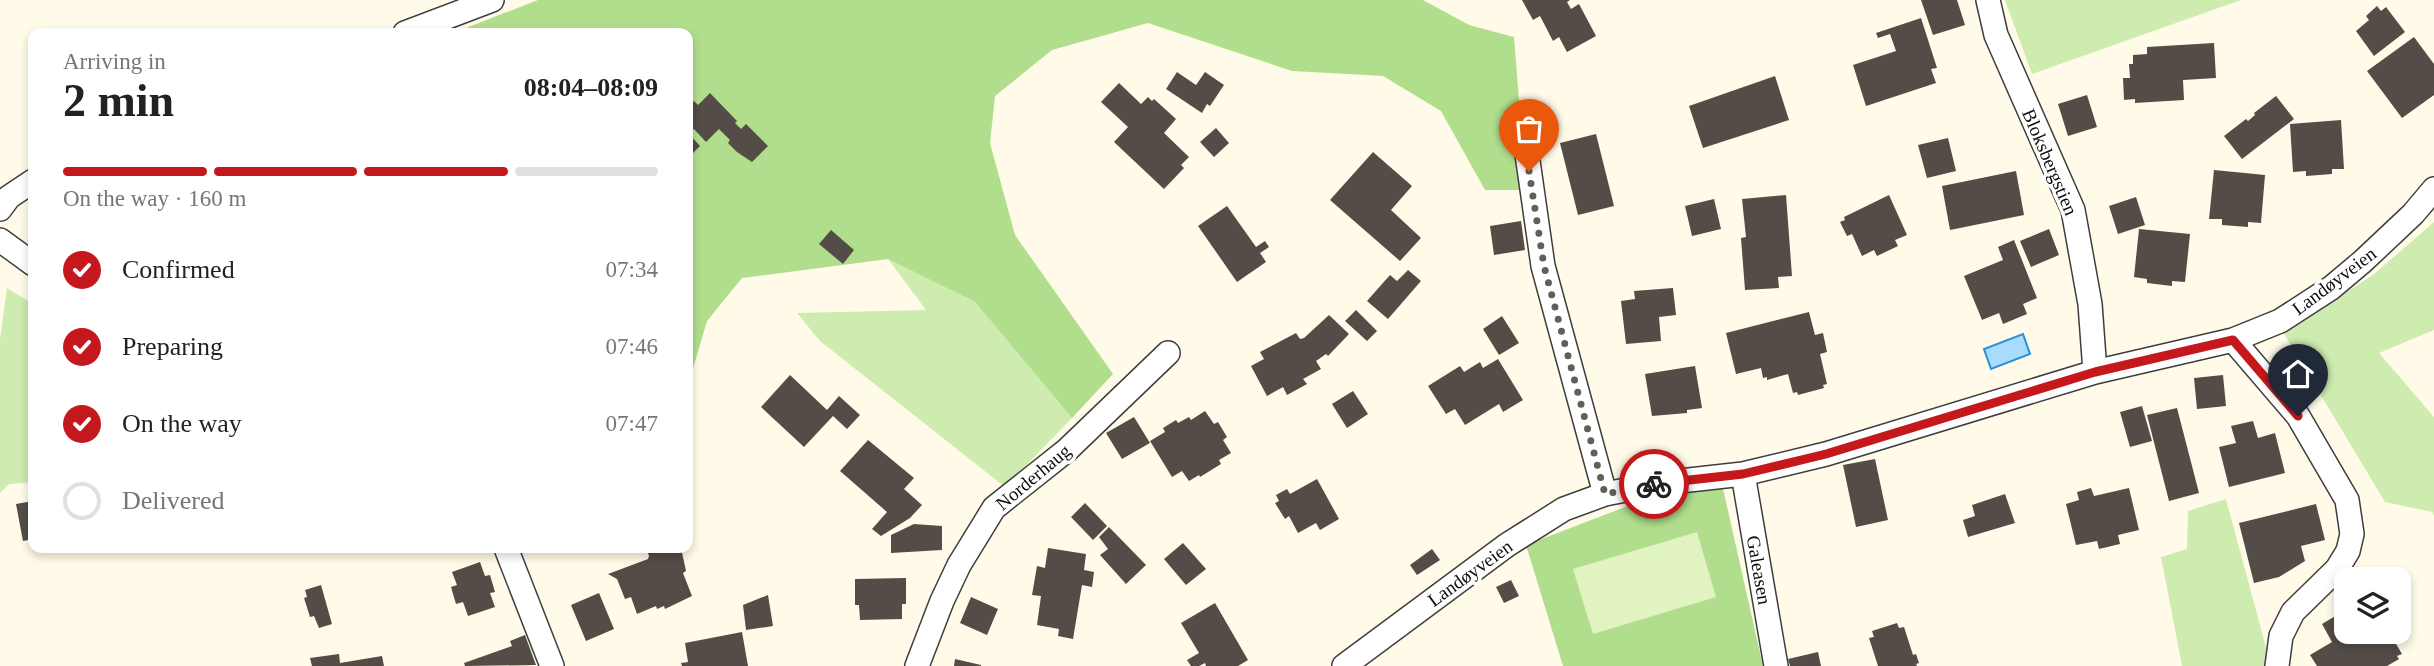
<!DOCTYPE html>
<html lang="en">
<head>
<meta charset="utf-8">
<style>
  body { margin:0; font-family:Georgia,serif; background:#f2f2f2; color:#222; height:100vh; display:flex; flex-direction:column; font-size:26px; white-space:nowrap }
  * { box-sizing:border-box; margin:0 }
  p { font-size:23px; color:#767676 }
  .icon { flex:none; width:38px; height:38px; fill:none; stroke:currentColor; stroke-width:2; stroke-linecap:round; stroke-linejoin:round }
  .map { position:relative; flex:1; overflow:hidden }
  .drawer { position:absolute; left:28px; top:28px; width:665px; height:525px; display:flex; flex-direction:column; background:#fff; border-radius:14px; box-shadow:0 4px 10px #0003 }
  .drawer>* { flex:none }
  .fabs { position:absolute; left:2334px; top:567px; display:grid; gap:14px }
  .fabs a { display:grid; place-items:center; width:77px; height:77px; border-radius:14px; background:#fff; box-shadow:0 4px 10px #0003; font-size:35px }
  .pin { position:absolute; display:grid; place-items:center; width:60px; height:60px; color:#fff; margin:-72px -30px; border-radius:50% 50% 50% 0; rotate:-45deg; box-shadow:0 0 7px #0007 }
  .pin .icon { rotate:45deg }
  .courier { position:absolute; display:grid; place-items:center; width:70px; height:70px; margin:-35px; border:5px solid #c5181d; border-radius:50%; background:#fff; color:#222; box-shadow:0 2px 9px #0007 }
  .head em { font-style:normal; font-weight:700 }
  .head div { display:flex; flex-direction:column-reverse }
  .head { display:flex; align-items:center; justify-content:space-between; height:119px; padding:0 35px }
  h1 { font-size:46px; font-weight:700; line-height:52px }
  .bar { display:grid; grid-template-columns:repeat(4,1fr); gap:10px 7px; align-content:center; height:84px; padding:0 35px }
  .bar i { height:9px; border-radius:5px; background:#e0e0e0 }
  .bar .selected { background:#c5181d }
  .bar p { grid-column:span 4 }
  ol { padding:0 35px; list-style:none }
  li { display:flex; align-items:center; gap:21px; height:77px }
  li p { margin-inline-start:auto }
  li .icon { padding:7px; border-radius:50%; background:#c5181d; color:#fff; stroke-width:4 }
  li:last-child { color:#767676 }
  li i { width:38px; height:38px; border:4px solid #e0e0e0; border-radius:50% }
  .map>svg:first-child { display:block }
</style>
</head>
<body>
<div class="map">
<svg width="2434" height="666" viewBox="0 0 2434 666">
  <rect width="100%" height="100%" fill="#fffbe8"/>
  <path fill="#ceecaf" d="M 2005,0 L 2241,0 L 2032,74 Z
    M 2434,222 L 2434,330 L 2379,353 L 2434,417 L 2434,516 L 2432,512 L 2385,502 L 2283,332 L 2373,275 Z
    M 888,259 L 975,302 L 1072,418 L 1005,487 L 820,341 L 797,313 L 926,310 Z
    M 7,288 L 33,304 L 33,482 L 9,484 L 0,493 L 0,340 Z
    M 2226,499 L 2271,666 L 2182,666 L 2161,557 L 2187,549 L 2188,511 Z"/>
  <path fill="#b0de8d" d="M 538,0 L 1423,0 L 1469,25 L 1514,37 L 1526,190 L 1485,190 L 1441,111 L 1383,76 L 1292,71 L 1148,23 L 1052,50 L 995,96 L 990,143 L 1015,235 L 1113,374 L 1072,418 L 975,302 L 888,259 L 742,278 L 707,321 L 688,385 L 688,33 L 453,33 Z
    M 1719,471 L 1763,666 L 1563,666 L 1526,545 Z"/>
  <path fill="#e1f3c1" d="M 1697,532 L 1716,597 L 1593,634 L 1573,569 Z"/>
  <path fill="#a8dbfc" stroke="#2890d9" stroke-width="2" d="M 2023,334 L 2030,354 L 1991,369 L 1984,349 Z"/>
  <path fill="#544c46" d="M 1522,0 L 1570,0 L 1567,2 L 1571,9 L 1579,4 L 1596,36 L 1567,52 L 1559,37 L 1553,41 L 1540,16 L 1533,20 Z
    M 1921,0 L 1957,0 L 1965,25 L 1933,35 Z
    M 2377,6 L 2381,11 L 2386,7 L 2405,32 L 2374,56 L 2356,31 L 2369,20 L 2366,16 Z
    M 1921,18 L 1937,68 L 1931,69 L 1936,83 L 1866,106 L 1853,65 L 1896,51 L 1890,34 L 1878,38 L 1876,33 Z
    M 2414,37 L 2434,64 L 2434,95 L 2402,118 L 2367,71 Z
    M 2214,43 L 2216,78 L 2183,80 L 2184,100 L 2135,103 L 2135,99 L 2124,100 L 2123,78 L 2130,78 L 2129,64 L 2133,64 L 2133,55 L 2147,54 L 2147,47 Z
    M 1177,72 L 1196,85 L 1205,72 L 1224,85 L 1210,106 L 1207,104 L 1202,113 L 1166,89 Z
    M 1775,76 L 1789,120 L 1703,148 L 1689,106 Z
    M 1119,83 L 1141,104 L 1148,97 L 1152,101 L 1154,99 L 1176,119 L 1164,133 L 1189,157 L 1181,165 L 1184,168 L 1164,189 L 1114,142 L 1128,127 L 1101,102 Z
    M 710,93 L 737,121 L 735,123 L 741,129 L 746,124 L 768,146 L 752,162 L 737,152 L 728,143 L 730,140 L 719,129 L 706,142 L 694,129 L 689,134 L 700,146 L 688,158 L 688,107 L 694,101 L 698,105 Z
    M 2087,95 L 2097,127 L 2068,136 L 2058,104 Z
    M 2276,96 L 2294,119 L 2242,159 L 2224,136 L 2246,119 L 2248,121 L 2255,115 L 2254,113 Z
    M 2341,120 L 2344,169 L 2332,169 L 2332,174 L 2306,176 L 2306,171 L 2293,172 L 2290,124 Z
    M 1216,128 L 1229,143 L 1214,157 L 1200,142 Z
    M 1596,134 L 1614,206 L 1578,215 L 1560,143 Z
    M 1948,138 L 1956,171 L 1927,178 L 1918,145 Z
    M 1373,152 L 1412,186 L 1391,210 L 1421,238 L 1400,261 L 1330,200 Z
    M 2214,170 L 2265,175 L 2261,223 L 2248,222 L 2248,227 L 2222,225 L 2222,219 L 2209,219 Z
    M 2016,171 L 2024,215 L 1950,230 L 1942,186 Z
    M 1786,195 L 1792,276 L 1778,277 L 1779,288 L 1745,290 L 1741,238 L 1746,237 L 1742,199 Z
    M 1889,195 L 1907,235 L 1895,240 L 1898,246 L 1877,256 L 1874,250 L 1862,256 L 1852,234 L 1847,236 L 1840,222 L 1845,220 L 1844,217 Z
    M 2136,197 L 2145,225 L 2118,234 L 2109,206 Z
    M 1714,199 L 1721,229 L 1692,236 L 1685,206 Z
    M 1227,206 L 1256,247 L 1265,241 L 1269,247 L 1260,253 L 1266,262 L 1237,282 L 1198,226 Z
    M 1521,221 L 1525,250 L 1494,255 L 1490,226 Z
    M 2049,229 L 2059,255 L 2031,267 L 2020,241 Z
    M 2139,229 L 2190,234 L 2185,282 L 2172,281 L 2172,286 L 2147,283 L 2147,279 L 2134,277 Z
    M 831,230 L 854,250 L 843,264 L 819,244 Z
    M 2014,240 L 2037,298 L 2023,304 L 2027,314 L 2003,324 L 1999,313 L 1982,320 L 1964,276 L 2003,260 L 1998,247 Z
    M 1408,270 L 1421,281 L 1388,319 L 1367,301 L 1390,275 L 1397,281 Z
    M 1673,288 L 1676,315 L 1659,317 L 1661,341 L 1626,344 L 1621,301 L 1635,299 L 1634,291 Z
    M 1356,310 L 1377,331 L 1367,341 L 1345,321 Z
    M 1809,312 L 1815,335 L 1823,333 L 1827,352 L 1820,354 L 1827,384 L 1823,385 L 1824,388 L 1798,395 L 1797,392 L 1793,393 L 1788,374 L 1767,380 L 1767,377 L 1763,378 L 1761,368 L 1736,374 L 1726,333 Z
    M 1329,315 L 1349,334 L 1328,356 L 1326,354 L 1316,361 L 1321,369 L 1303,379 L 1307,384 L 1287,395 L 1283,387 L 1267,396 L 1251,366 L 1264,359 L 1260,352 L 1296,333 L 1300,339 L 1304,338 Z
    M 1502,316 L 1519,343 L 1499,355 L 1483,329 Z
    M 1498,359 L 1523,400 L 1503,412 L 1499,404 L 1465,425 L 1455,409 L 1446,414 L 1428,386 L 1460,366 L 1464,372 L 1480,362 L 1483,368 Z
    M 1695,366 L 1702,408 L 1687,410 L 1687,413 L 1652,416 L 1645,374 Z
    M 790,375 L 827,410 L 839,396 L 860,415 L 847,429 L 833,416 L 804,447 L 761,407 Z
    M 2223,375 L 2226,406 L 2197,409 L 2194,378 Z
    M 1353,391 L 1368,414 L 1347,428 L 1332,404 Z
    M 2142,406 L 2152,441 L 2130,447 L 2120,412 Z
    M 2177,408 L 2199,493 L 2169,501 L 2147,415 Z
    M 1205,411 L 1214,424 L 1218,422 L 1227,437 L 1223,440 L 1231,453 L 1219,460 L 1221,464 L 1200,477 L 1199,475 L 1189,481 L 1182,471 L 1172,477 L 1150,441 L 1165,432 L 1163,428 L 1176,420 L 1178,423 L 1189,417 L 1191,420 Z
    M 1134,417 L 1150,443 L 1122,459 L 1106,433 Z
    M 2253,421 L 2258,438 L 2275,433 L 2285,473 L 2229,487 L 2219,447 L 2236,443 L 2231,426 Z
    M 868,440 L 914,478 L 904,489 L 922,505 L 910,518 L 881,536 L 872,529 L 887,512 L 840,471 Z
    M 1875,459 L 1888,520 L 1856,527 L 1843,465 Z
    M 1317,479 L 1339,519 L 1320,530 L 1316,523 L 1298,533 L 1289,516 L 1285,519 L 1275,503 L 1279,501 L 1276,495 L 1287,489 L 1290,494 Z
    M 2091,488 L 2094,496 L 2129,488 L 2139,530 L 2118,535 L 2120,544 L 2099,549 L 2097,541 L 2076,545 L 2066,504 L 2079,500 L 2077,492 Z
    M 2005,494 L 2015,523 L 1968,537 L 1963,520 L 1975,516 L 1972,505 Z
    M 33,501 L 33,539 L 23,541 L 16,504 Z
    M 1085,503 L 1107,526 L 1093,540 L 1071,517 Z
    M 2316,504 L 2325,540 L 2301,546 L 2305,561 L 2279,577 L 2254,583 L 2239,523 Z
    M 914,524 L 942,526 L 942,550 L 891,553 L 891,535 Z
    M 1109,527 L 1146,565 L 1126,584 L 1100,555 L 1108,549 L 1099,537 Z
    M 1183,543 L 1206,569 L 1186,585 L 1164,559 Z
    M 646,548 L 681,548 L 686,571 L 683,573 L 692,596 L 665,609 L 664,606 L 657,609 L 656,606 L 637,614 L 631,597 L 625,599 L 617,579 L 608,574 L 648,559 L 649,556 Z
    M 1048,548 L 1086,554 L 1084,570 L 1094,572 L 1092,587 L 1082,585 L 1073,639 L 1058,636 L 1059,629 L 1037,625 L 1041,596 L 1032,595 L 1037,566 L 1045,568 Z
    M 1432,549 L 1440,560 L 1417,575 L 1410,565 Z
    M 480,562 L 485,576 L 490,575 L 495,592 L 490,593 L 495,607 L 468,616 L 463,602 L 456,604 L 451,587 L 457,585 L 452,572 Z
    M 906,578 L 906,604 L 902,604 L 902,619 L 860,620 L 859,605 L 855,605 L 855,579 Z
    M 1511,580 L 1519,596 L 1504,603 L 1496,587 Z
    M 321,585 L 332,624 L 319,628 L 314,616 L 310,617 L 304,598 L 307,597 L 305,590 Z
    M 599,593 L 614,629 L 586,641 L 571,605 Z
    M 768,595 L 773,626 L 746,630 L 743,605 Z
    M 971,597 L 998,609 L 987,635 L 960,623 Z
    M 1215,603 L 1248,660 L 1238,666 L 1206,666 L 1205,663 L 1199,666 L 1191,666 L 1187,660 L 1199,653 L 1181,623 Z
    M 2347,609 L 2347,632 L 2399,632 L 2399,614 L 2407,628 L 2392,637 L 2402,654 L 2397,656 L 2399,659 L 2387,666 L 2317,666 L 2310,655 L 2332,642 L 2322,624 Z
    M 1897,623 L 1899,628 L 1904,627 L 1913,655 L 1916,654 L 1919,663 L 1916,664 L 1917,666 L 1878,666 L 1869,638 L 1874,637 L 1872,631 Z
    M 742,632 L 748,666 L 682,666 L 681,663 L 688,662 L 685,643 Z
    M 525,635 L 536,665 L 465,666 L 464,663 L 512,646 L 510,641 Z
    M 1818,652 L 1821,666 L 1790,666 L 1788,659 Z
    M 339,654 L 340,663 L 382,656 L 384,666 L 312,666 L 310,658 Z
    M 955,659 L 981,665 L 981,666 L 954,666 Z"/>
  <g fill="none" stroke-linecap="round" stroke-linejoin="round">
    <g stroke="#3e3e3e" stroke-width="26">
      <path id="street" d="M 1988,0 L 1996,35 L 2073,210 L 2090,304 L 2095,372
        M 405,33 L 492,0
        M 1522,119 L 1543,266 L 1605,494
        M 0,209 L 9,197 L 33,181
        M 0,240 L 33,264
        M 2233,340 L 2298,416 L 2347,500 L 2352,534 L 2348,551 L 2337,569 L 2293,612 L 2281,636 L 2277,666
        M 1743,474 L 1776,666
        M 506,548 L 552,666
        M 917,666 L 942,601 L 959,565 L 994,508 L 1067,450 L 1168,353
        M 1344,666 L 1507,545 L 1564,509 L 1605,494 L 1662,483 L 1743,474 L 1826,454 L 2095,372 L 2233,340 L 2280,321 L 2331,288 L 2362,262 L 2413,214 L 2434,189"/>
    </g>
    <use href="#street" stroke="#fff" stroke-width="23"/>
  </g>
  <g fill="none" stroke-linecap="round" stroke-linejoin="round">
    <path stroke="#605f58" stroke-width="7" stroke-dasharray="0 12.6" d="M 1529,171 L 1544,266 L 1605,494 L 1654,484"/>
    <path stroke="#c5181d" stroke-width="9" d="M 1654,484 L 1743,474 L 1826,454 L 2095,372 L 2233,340 L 2298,416"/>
  </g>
  <g text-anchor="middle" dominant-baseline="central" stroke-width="7" stroke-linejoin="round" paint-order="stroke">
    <g font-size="19" fill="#0b0b0b" stroke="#fff">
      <text transform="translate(2050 162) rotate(67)">Bloksbergstien</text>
      <text transform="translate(2334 281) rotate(-37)">Landøyveien</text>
      <text transform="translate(1033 477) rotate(-40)">Norderhaug</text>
      <text transform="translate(1759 570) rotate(80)">Galeasen</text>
      <text transform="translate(1470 573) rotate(-36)">Landøyveien</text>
    </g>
  </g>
</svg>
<div class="fabs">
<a><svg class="icon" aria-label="layers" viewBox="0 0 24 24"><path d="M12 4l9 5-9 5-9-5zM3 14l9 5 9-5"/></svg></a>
</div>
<div class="pin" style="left:1529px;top:171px;background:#ea580c"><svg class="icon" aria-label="bag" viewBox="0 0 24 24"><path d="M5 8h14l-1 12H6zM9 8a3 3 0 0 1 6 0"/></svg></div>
<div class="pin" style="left:2298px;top:416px;background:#1f2937"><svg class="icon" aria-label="home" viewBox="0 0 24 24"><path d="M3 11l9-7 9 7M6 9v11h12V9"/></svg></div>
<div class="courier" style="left:1654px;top:484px"><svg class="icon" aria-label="bike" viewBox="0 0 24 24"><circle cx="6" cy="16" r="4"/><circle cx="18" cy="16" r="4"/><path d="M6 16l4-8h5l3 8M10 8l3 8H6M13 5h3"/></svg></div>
<section class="drawer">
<div class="head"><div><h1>2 min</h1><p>Arriving in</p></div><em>08:04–08:09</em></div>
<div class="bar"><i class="selected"></i><i class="selected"></i><i class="selected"></i><i></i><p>On the way · 160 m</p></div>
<ol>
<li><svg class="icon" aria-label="check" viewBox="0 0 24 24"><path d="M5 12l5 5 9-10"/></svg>Confirmed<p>07:34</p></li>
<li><svg class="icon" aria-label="check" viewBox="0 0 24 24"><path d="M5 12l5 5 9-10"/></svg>Preparing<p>07:46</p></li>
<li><svg class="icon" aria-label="check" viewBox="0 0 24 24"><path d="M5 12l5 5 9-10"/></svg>On the way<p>07:47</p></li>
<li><i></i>Delivered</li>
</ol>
</section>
</div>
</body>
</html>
